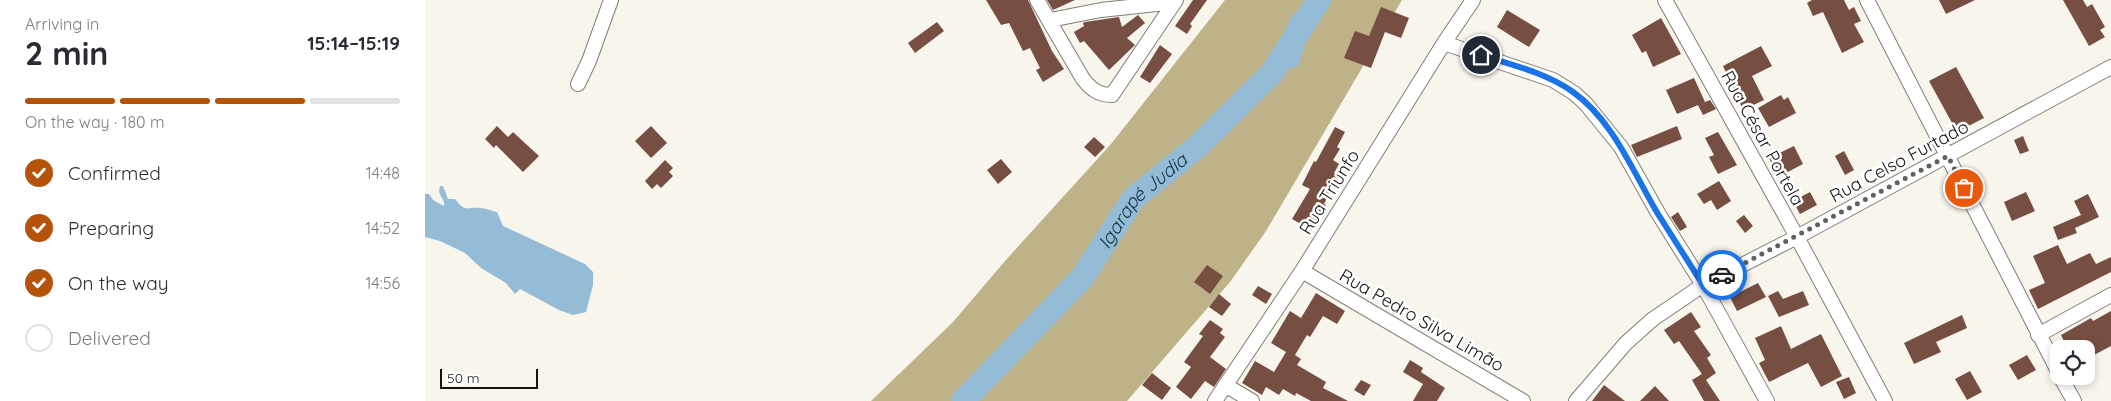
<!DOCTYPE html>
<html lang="en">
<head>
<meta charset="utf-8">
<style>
  body { margin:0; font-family:Quicksand,sans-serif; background:#f2f2f3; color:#2b2b33; height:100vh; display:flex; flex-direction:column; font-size:19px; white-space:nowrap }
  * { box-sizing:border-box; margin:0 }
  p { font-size:16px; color:#7c7c81 }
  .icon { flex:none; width:28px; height:28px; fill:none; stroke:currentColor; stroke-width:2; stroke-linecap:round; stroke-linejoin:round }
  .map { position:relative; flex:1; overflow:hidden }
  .sheet { display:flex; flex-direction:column; background:#fff; width:425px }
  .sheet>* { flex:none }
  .controls { position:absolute; left:1625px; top:340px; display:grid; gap:10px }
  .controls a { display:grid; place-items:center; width:45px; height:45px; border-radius:10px; background:#fff; box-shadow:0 2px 8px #0003; font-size:25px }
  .scale { position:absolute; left:15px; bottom:12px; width:98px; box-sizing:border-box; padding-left:5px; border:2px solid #131210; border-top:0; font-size:14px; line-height:18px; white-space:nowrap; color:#131210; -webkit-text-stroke:4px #fff; paint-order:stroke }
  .pin { position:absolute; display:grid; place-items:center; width:42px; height:42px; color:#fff; margin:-21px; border:2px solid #fff; border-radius:50%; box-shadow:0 1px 5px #0007 }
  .courier { position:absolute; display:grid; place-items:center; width:50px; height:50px; margin:-25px; border:4px solid #1a73e8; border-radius:50%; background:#fff; color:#222; box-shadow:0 1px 6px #0007 }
  .head em { font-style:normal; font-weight:800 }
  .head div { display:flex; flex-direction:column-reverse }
  .head { display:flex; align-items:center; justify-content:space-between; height:85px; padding:0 25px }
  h1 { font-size:32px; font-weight:800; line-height:38px }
  .bar { display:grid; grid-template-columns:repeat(4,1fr); gap:8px 5px; align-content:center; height:60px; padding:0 25px }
  .bar i { height:6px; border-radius:4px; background:#e1e1e2 }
  .bar .current { background:#b45309 }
  .bar p { grid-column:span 4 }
  ol { padding:0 25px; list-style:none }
  li { display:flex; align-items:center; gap:15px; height:55px }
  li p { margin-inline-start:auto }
  li .icon { padding:5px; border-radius:50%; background:#b45309; color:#fff; stroke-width:4 }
  li:last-child { color:#7c7c81 }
  li i { width:28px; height:28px; border:2px solid #e1e1e2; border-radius:50% }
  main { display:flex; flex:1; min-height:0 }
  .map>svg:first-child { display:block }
</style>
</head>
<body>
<main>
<section class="sheet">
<div class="head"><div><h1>2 min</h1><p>Arriving in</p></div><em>15:14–15:19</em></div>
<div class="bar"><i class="current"></i><i class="current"></i><i class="current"></i><i></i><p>On the way · 180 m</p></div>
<ol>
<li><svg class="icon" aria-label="check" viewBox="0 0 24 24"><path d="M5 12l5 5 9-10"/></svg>Confirmed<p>14:48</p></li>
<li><svg class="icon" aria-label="check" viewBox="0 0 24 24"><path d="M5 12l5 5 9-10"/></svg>Preparing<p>14:52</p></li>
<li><svg class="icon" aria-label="check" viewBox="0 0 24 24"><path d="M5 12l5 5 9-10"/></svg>On the way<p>14:56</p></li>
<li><i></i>Delivered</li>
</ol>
</section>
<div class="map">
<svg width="1686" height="401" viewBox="0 0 1686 401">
  <rect width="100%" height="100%" fill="#f8f5ed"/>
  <path fill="#beb288" d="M 800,0 L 977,0 L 841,231 L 805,282 L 702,401 L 446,401 L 528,322 L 580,261 L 686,144 Z"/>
  <path fill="#94bcd7" d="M 888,0 L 901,0 L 892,5 L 887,14 L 884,37 L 880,43 L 874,64 C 866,72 854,67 847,60 L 848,56 L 857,42 L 866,17 Z
    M 15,186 L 18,186 L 23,199 L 30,199 C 42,214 41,206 55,208 C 61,208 66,211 72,212 L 78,226 L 160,264 L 168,272 L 168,285 L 161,312 L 148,315 L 134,310 L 95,289 L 90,294 L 81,283 L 56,268 L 40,253 L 15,241 L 0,237 L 0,194 L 4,194 L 8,200 L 19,206 L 19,202 L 14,192 Z"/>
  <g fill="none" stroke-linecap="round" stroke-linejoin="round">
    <path stroke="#94bcd7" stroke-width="24" id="s1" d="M 538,401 L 657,278 L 708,199 L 774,145 L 847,73 L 894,0"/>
  </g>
  <path fill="#764e42" d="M 561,0 L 603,0 L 627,51 L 639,69 L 618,82 L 611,70 L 615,68 L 605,48 L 598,51 L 584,23 L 576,25 Z
    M 622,0 L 650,0 L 628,10 Z
    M 768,0 L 782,0 L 765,24 L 767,26 L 762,34 L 750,26 Z
    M 1387,0 L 1419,0 L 1424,10 L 1429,7 L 1436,21 L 1429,24 L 1439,42 L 1417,53 L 1398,12 L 1388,16 L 1382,3 Z
    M 1514,0 L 1550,0 L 1521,14 Z
    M 1638,0 L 1658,0 L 1662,7 L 1667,4 L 1680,27 L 1675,30 L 1680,37 L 1664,46 Z
    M 956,7 L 984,18 L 976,38 L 960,32 L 946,68 L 919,58 L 930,31 L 944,36 Z
    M 1082,10 L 1115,30 L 1104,47 L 1072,27 Z
    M 713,15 L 720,23 L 702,38 L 710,45 L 684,70 L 659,41 L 655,43 L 649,32 L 659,26 L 658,23 L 660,22 L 694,17 L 697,27 Z
    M 1236,18 L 1256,54 L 1228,67 L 1221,51 L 1217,53 L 1207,35 Z
    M 512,22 L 519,31 L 490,53 L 483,43 Z
    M 735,45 L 747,54 L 725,83 L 715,77 Z
    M 1336,46 L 1347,66 L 1327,76 L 1339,100 L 1318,110 L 1298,66 Z
    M 1531,67 L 1559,118 L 1532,132 L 1504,81 Z
    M 1269,78 L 1280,102 L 1252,114 L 1241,90 Z
    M 1356,95 L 1359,100 L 1363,97 L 1371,113 L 1344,127 L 1333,108 Z
    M 1285,100 L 1291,109 L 1278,115 L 1273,105 Z
    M 72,126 L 83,137 L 88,132 L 114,156 L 98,172 L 71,145 L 69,148 L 60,139 Z
    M 226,126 L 242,143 L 226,158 L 210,141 Z
    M 1252,126 L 1257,139 L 1212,157 L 1206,145 Z
    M 910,127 L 920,132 L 912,147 L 915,149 L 908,160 L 914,164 L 909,173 L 913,175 L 899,204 L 901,205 L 887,230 L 867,219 L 885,189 L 877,185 L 889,161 L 891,162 Z
    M 1293,132 L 1312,165 L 1293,174 L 1284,157 L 1289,155 L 1280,138 Z
    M 1598,136 L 1604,151 L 1595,154 L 1589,140 Z
    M 669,137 L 680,147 L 670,157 L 659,147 Z
    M 1369,146 L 1378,164 L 1359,174 L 1357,171 L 1352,174 L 1344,158 Z
    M 1419,151 L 1429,170 L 1420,175 L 1410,156 Z
    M 576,159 L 587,172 L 573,184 L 562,170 Z
    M 240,160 L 248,168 L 244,172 L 248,176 L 236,188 L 232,184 L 227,189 L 220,181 Z
    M 1294,181 L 1306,201 L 1292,210 L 1286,200 L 1279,204 L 1272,194 Z
    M 1385,192 L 1392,205 L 1375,214 L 1368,201 Z
    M 1601,192 L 1610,211 L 1587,221 L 1579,202 Z
    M 1663,194 L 1674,217 L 1650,228 L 1652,233 L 1633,240 L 1628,227 L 1656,215 L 1649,201 Z
    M 1253,212 L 1262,227 L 1255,231 L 1246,217 Z
    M 1319,215 L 1328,226 L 1320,233 L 1311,221 Z
    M 1633,245 L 1642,264 L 1665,253 L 1671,264 L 1686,257 L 1686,272 L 1613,309 L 1604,290 L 1620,283 L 1608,256 Z
    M 782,265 L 798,276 L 785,294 L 769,282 Z
    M 1333,283 L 1341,297 L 1312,311 L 1305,297 Z
    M 833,286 L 847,294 L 841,304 L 827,295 Z
    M 1353,291 L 1358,299 L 1378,291 L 1384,305 L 1354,317 L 1343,296 Z
    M 891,293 L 920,311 L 912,324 L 898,316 L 885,337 L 882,335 L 870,355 L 876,359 L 872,365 L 901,382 L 898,388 L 923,401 L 886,401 L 871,393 L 870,396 L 858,389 L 854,395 L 841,387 L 837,395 L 817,383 L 830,361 L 849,372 L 861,352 L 846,343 L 865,311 L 876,318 Z
    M 794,294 L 806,304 L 797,316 L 784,307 Z
    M 1686,311 L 1686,346 L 1669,355 L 1663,344 L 1653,349 L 1643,349 L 1636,335 L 1666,318 L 1668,321 Z
    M 1266,312 L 1276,327 L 1269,331 L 1286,355 L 1282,358 L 1291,373 L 1281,380 L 1295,401 L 1279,401 L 1267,380 L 1277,374 L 1254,341 L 1249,344 L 1239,330 Z
    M 1537,315 L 1542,328 L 1511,342 L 1516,352 L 1489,364 L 1479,343 Z
    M 785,320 L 798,329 L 795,333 L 800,337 L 785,357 L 801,369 L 789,387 L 780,381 L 766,399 L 751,387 L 766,367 L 759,362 L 778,336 L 774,334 Z
    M 1356,326 L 1366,349 L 1396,334 L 1417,376 L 1396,387 L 1383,363 L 1344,382 L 1334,363 L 1340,360 L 1330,338 Z
    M 1602,355 L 1611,370 L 1593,380 L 1584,365 Z
    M 985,360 L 998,368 L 996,372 L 1020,388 L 1012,401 L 988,401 L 998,384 L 978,372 Z
    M 1545,371 L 1557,392 L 1542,400 L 1530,379 Z
    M 727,373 L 746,388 L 737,400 L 717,385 Z
    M 1424,377 L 1431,393 L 1419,399 L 1411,382 Z
    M 936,380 L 946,385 L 939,396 L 929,390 Z
    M 1179,385 L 1200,401 L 1167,401 Z
    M 1230,386 L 1244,401 L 1215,401 Z"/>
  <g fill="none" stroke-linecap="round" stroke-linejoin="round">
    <g stroke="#807e77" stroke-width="16">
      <path id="minor" d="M 612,0 L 658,79 C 666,89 673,95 687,95 L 751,0
        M 1240,0 L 1372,237 L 1460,401
        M 1442,0 L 1634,373
        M 625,20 L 676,10 L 750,2
        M 1019,43 L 1128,80 L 1149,93 L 1161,104 L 1196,147 L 1233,213 L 1278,285 L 1342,401
        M 153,84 L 164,61 L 186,0
        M 877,271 L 1098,401
        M 1613,335 L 1686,295
        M 1635,376 L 1649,401
        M 800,385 L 827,401
        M 790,401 L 877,271 L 1019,43 L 1048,0
        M 1151,401 L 1201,343 L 1228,319 L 1278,285 L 1372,237 L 1686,67"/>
    </g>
    <use href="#minor" stroke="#fff" stroke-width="14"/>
  </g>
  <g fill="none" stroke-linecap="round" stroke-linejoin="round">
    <path stroke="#63615d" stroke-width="5" stroke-dasharray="0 9" d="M 1297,275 L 1523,156 L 1539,188"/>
    <path stroke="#1a73e8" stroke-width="6" d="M 1056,55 C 1087,65 1122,73 1148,92 C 1188,120 1209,174 1233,214 C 1248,238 1263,261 1278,285 L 1297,275"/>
  </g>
  <g text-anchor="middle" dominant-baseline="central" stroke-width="5" stroke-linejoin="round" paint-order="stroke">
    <g font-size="18" fill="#131210" stroke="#fff">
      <text transform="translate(1338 138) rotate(61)">Rua César Portela</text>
      <text transform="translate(1474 161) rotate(-28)">Rua Celso Furtado</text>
      <text transform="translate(904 192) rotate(-58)">Rua Triunfo</text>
      <text transform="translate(997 320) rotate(30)">Rua Pedro Silva Limão</text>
    </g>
    <g font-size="19" font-style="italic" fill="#0f3144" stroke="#fff">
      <text stroke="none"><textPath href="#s1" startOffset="270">Igarapé Judia</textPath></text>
    </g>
  </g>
</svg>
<div class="controls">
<a><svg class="icon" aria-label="locate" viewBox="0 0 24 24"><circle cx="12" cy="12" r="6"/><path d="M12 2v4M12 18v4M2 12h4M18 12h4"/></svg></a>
</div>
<div class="scale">50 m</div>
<div class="pin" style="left:1539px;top:188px;background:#ea580c"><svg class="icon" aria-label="bag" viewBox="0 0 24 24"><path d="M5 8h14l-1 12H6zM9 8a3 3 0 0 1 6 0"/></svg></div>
<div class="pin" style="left:1056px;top:55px;background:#1f2937"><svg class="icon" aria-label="home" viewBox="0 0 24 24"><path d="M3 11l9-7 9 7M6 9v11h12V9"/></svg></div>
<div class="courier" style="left:1297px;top:275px"><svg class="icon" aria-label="car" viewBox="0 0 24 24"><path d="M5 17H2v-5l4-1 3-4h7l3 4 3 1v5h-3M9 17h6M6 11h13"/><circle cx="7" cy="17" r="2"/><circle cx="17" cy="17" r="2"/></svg></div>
</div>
</main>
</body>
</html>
